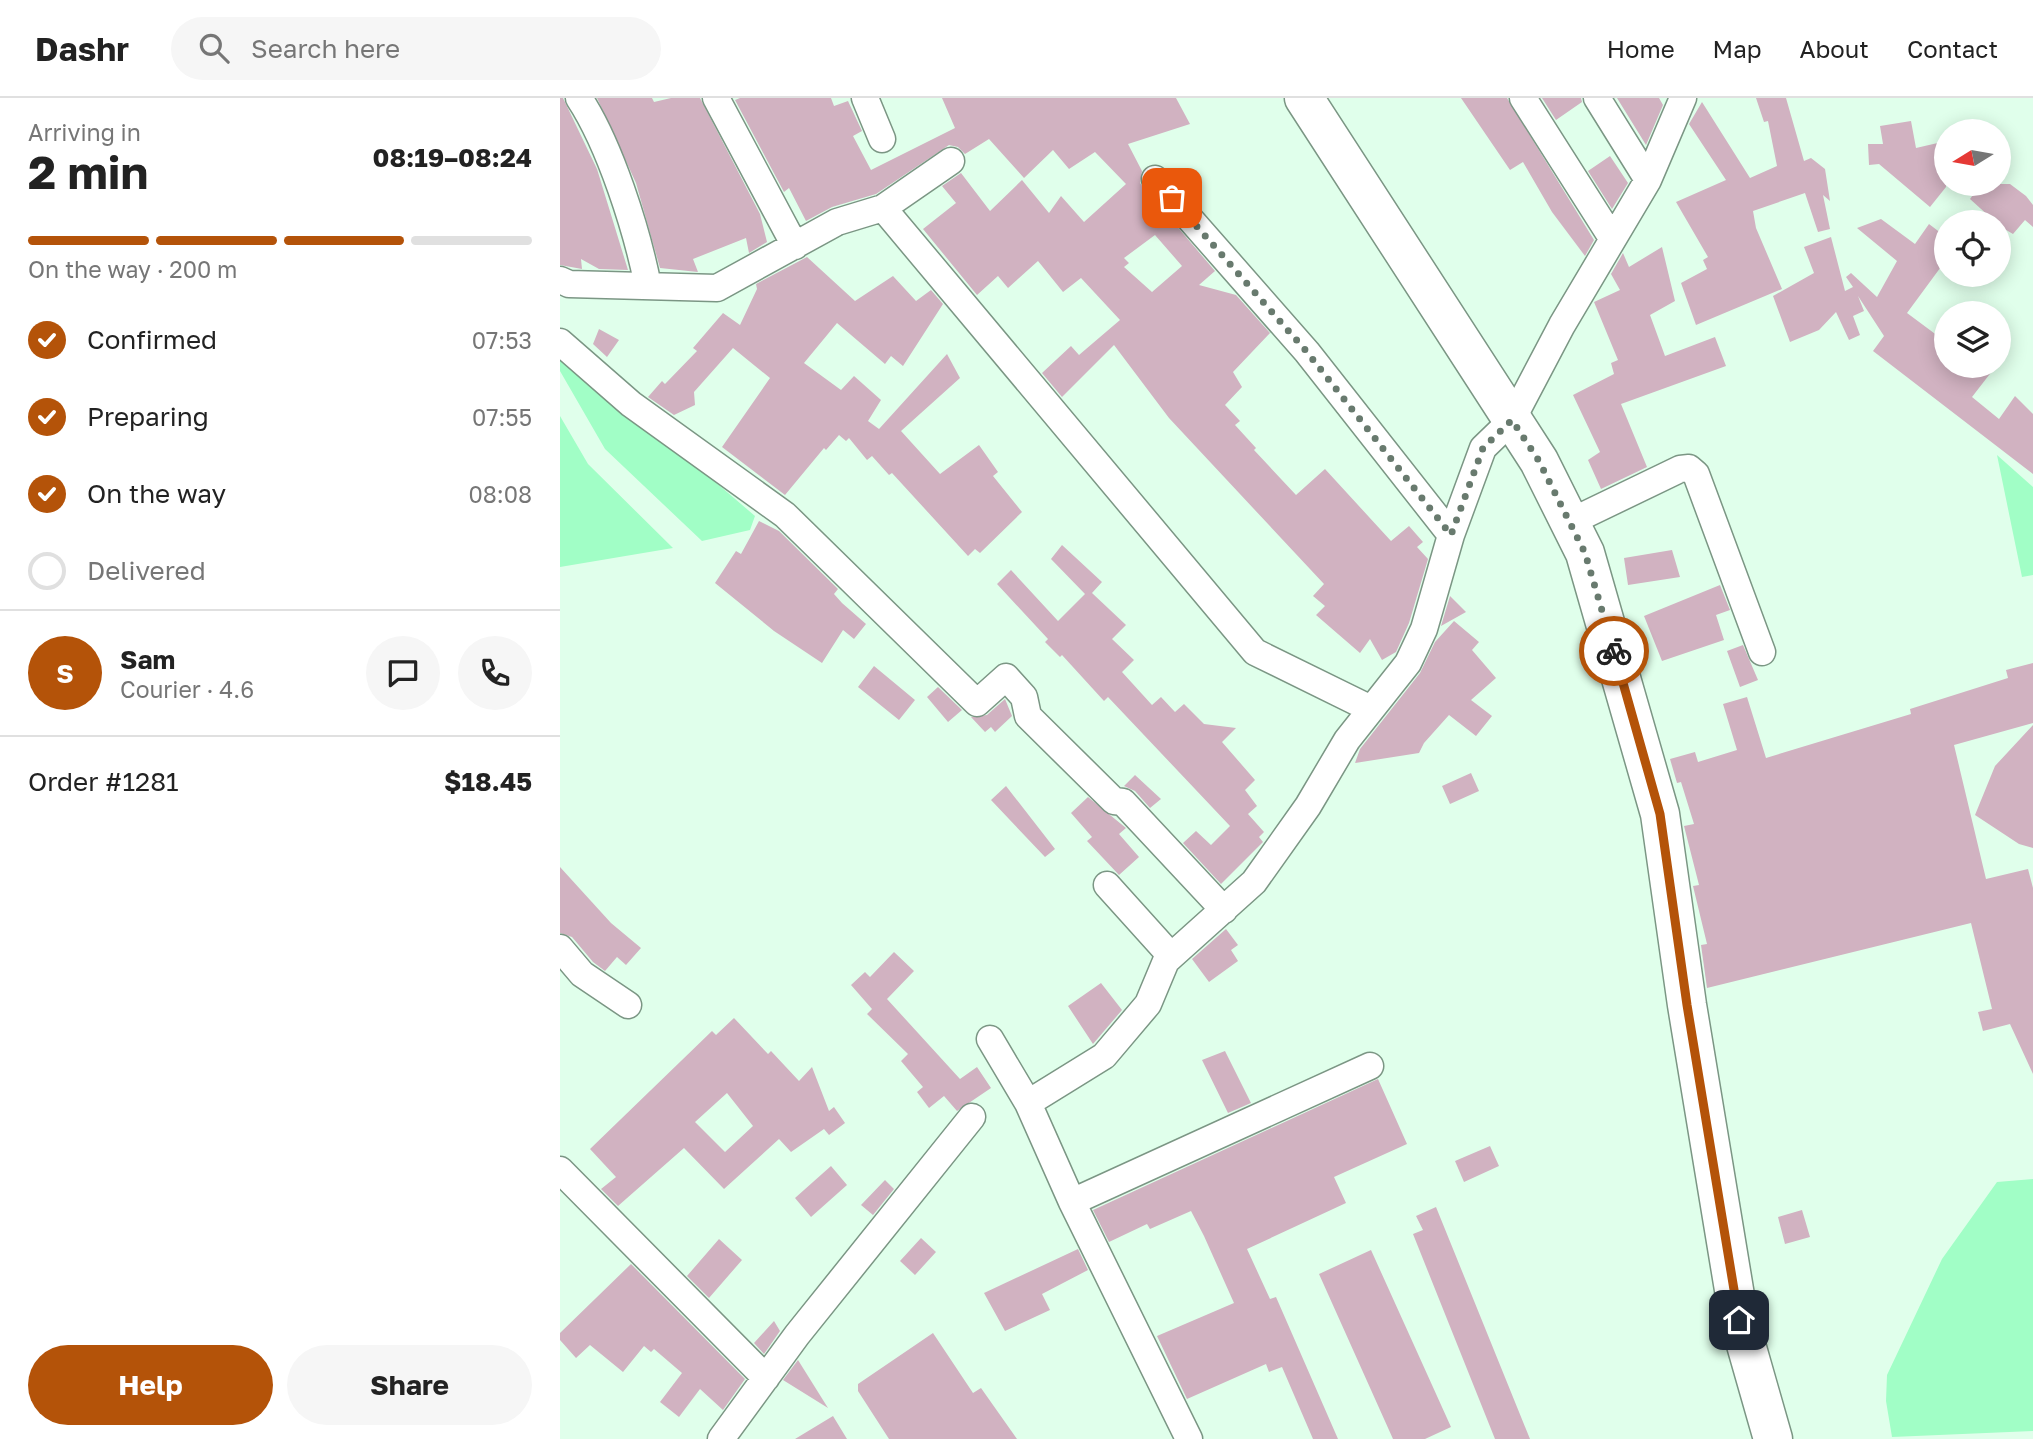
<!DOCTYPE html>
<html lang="en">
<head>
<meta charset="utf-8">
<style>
  body { margin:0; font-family:"Golos Text",sans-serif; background:#f6f6f6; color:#222; height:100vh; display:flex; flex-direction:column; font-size:26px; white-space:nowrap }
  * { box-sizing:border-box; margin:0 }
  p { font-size:23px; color:#767676 }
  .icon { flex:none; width:38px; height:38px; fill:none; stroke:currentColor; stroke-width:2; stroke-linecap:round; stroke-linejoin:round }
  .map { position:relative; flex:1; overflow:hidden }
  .sheet { display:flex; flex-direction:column; background:#fff; width:560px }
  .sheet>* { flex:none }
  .needle { width:46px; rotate:259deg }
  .fabs { position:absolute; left:1374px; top:21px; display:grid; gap:14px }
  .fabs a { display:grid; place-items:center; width:77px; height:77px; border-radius:50%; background:#fff; box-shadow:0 4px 18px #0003; font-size:35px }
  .pin { position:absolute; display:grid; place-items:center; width:60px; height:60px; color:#fff; margin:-30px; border-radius:14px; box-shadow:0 4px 10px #0006 }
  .courier { position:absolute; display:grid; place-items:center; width:70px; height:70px; margin:-35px; border:5px solid #b45309; border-radius:50%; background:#fff; color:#222; box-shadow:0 2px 9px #0007 }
  .overview em { font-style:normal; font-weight:700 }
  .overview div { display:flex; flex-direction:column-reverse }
  .overview { display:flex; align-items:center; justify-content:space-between; height:119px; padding:0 28px }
  h1 { font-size:46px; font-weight:700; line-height:52px }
  .bar { display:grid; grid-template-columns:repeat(4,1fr); gap:10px 7px; align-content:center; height:84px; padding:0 28px }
  .bar i { height:9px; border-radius:5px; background:#e0e0e0 }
  .bar .current { background:#b45309 }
  .bar p { grid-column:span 4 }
  .line { display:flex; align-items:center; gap:18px; padding:0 28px; border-top:2px solid #e0e0e0 }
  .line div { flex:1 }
  .round { display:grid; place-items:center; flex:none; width:74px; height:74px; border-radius:37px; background:#f6f6f6 }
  ol { padding:0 28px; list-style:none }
  li { display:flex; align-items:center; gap:21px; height:77px }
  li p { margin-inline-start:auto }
  li .icon { padding:7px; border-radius:50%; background:#b45309; color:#fff; stroke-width:4 }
  li:last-child { color:#767676 }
  li i { width:38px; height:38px; border:4px solid #e0e0e0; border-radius:50% }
  .button { display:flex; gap:14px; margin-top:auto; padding:14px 28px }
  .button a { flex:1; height:80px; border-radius:42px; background:#b45309; color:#fff; font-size:28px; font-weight:700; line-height:80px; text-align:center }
  .button a+a { background:#f6f6f6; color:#222 }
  header { display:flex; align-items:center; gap:42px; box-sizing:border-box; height:98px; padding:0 35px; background:#fff; border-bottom:2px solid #e0e0e0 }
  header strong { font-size:33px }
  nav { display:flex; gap:38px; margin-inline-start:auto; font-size:24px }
  .search { width:490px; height:63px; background:#f6f6f6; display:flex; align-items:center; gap:18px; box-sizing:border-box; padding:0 24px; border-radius:38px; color:#767676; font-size:26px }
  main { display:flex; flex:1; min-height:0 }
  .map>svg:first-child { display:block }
</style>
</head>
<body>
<header>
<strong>Dashr</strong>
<div class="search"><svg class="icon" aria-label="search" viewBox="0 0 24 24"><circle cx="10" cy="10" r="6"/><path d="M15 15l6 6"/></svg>Search here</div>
<nav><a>Home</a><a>Map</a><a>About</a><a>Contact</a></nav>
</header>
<main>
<section class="sheet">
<div class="overview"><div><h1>2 min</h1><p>Arriving in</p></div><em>08:19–08:24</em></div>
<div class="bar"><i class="current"></i><i class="current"></i><i class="current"></i><i></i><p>On the way · 200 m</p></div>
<ol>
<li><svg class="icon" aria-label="check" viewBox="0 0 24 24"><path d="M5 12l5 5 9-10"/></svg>Confirmed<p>07:53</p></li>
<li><svg class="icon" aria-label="check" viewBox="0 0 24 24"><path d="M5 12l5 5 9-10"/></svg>Preparing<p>07:55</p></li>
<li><svg class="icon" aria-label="check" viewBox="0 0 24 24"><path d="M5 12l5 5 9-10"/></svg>On the way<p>08:08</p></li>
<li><i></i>Delivered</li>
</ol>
<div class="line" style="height:126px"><b class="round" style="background:#b45309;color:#fff">S</b><div><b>Sam</b><p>Courier · 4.6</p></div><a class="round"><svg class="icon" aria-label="chat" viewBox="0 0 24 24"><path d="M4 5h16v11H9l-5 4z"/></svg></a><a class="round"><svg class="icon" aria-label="phone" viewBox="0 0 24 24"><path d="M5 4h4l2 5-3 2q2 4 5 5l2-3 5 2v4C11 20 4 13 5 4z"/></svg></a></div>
<div class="line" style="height:91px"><div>Order #1281</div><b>$18.45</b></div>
<div class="button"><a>Help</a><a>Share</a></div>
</section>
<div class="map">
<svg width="1473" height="1341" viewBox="0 0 1473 1341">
  <rect width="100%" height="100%" fill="#e0ffeb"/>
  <path fill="#a1fec6" d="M 0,251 L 195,418 L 190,432 L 142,443 L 45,351 L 0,273 Z
    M 0,318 L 28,366 L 113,450 L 0,469 Z
    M 1437,357 L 1473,389 L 1473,477 L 1462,479 Z
    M 1473,1081 L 1473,1333 L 1332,1339 L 1326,1303 L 1327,1277 L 1382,1161 L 1437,1084 Z"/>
  <path fill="#d1b2c1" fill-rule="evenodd" d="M 0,0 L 3,0 L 37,71 L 68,172 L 39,171 L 21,161 L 22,171 L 0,167 Z
    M 37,0 L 92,0 L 94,4 L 111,0 L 140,0 L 200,116 L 207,144 L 189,155 L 186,140 L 133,161 L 138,174 L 100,170 L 76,85 Z
    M 180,0 L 271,0 L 274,8 L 288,3 L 302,33 L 293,38 L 311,72 L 395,30 L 382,0 L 616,0 L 630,26 L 568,46 L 582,73 L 580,85 L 655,173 L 639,187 L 676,197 L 710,235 L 673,274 L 682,289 L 665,307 L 680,323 L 675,327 L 696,350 L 694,352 L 736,397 L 765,371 L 831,443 L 849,428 L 863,444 L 857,449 L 868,461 L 849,525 L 836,554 L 822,562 L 810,541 L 800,555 L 756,517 L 765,508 L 753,498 L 764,486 L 609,320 L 554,247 L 502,299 L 482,275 L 511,248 L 519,257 L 560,222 L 521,180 L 503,194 L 478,163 L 448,190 L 438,178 L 417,197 L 363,131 L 396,105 L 382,88 L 401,75 L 430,113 L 462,82 L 489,115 L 501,98 L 524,124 L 566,86 L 535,54 L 509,71 L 493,52 L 464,80 L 429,41 L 405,56 L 398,49 L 389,47 L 316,96 L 272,109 L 246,123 L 229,90 L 224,94 L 175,2 ZM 595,137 L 622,168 L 592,194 L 564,169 L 569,165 L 564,160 Z
    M 901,0 L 947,0 L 1034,142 L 1025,158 L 992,114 L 963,64 L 950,72 Z
    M 982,0 L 1021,0 L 1022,4 L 996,22 Z
    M 1057,0 L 1099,0 L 1103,7 L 1086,47 Z
    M 1196,0 L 1226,0 L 1244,63 L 1251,60 L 1265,71 L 1270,103 L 1263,97 L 1270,131 L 1258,134 L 1245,95 L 1193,113 L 1196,130 L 1222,191 L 1136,227 L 1121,185 L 1147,171 L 1143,162 L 1148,159 L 1116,104 L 1166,82 L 1129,26 L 1142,4 L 1190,80 L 1217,68 L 1208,23 L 1204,24 Z
    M 1351,23 L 1356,50 L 1382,44 L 1386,60 L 1386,89 L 1370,109 L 1319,66 L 1309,67 L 1308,46 L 1323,46 L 1320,28 Z
    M 1050,58 L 1068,85 L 1052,111 L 1028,73 Z
    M 1421,86 L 1450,86 L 1466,98 L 1473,107 L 1473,129 L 1465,122 L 1453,136 L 1441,129 L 1410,101 Z
    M 1321,121 L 1355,146 L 1369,126 L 1386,139 L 1386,162 L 1347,215 L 1386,244 L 1386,268 L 1436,268 L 1412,299 L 1439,321 L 1455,298 L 1473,316 L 1473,376 L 1313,253 L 1324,238 L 1298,198 L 1304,213 L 1293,218 L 1300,237 L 1289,242 L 1276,214 L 1259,232 L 1230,244 L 1213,198 L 1254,175 L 1244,149 L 1271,139 L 1285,193 L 1293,189 L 1286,179 L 1291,175 L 1317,199 L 1337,163 L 1297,130 Z
    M 1102,149 L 1115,203 L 1090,217 L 1105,258 L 1155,239 L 1166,268 L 1061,306 L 1087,369 L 1041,391 L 1028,362 L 1040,354 L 1013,297 L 1054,276 L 1051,265 L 1058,262 L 1034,204 L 1060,192 L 1051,176 L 1063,155 L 1069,169 Z
    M 247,159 L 295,203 L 333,178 L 356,203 L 371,192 L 383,206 L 343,268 L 331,258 L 325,266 L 277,225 L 244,265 L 281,292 L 294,278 L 321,302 L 308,323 L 319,331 L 387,256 L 400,280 L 341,333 L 380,376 L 419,347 L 438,374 L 433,378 L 462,414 L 420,455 L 415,451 L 408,458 L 332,375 L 329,377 L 312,358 L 307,362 L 289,340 L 286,343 L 279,337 L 266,352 L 264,350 L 225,397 L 162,349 L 210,280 L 173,250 L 134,294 L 135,307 L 114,317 L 88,299 L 102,283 L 105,286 L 137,253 L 133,250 L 163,215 L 180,227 L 197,191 L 196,186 Z
    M 39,231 L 59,242 L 47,259 L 33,246 Z
    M 199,423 L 219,433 L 278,491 L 274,496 L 282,505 L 306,526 L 294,541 L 283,532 L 262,565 L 214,533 L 155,485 L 176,453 L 181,456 Z
    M 502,447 L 542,484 L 532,495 L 566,527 L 552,541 L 574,562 L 562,574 L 592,607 L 601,599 L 615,614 L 624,606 L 644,626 L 676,630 L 662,644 L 695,682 L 685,692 L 697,708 L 688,716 L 704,734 L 699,739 L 703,744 L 661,786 L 623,745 L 636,733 L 651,747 L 670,728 L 548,599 L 544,603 L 502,557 L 500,559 L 485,544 L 488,541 L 437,486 L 451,472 L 498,523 L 525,496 L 491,461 Z
    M 1112,452 L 1120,479 L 1068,487 L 1064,460 Z
    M 1160,487 L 1170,512 L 1156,517 L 1164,542 L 1102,563 L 1084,518 Z
    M 890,498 L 906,514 L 881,528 Z
    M 894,523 L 919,544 L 912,552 L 936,580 L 911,602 L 932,618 L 916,638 L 889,617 L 864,645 L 859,655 L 795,665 L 800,651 L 860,575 L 875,544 Z
    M 1183,547 L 1198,582 L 1180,589 L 1167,553 Z
    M 1473,565 L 1473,625 L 1394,647 L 1426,781 L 1468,771 L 1473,790 L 1473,976 L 1450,926 L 1423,933 L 1418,914 L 1432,911 L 1411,825 L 1147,890 L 1141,847 L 1147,846 L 1133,788 L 1139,787 L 1124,728 L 1134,726 L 1121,684 L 1117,685 L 1110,661 L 1135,654 L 1138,664 L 1177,652 L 1163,606 L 1187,599 L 1206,660 L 1351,616 L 1350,611 L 1448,580 L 1446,572 Z
    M 314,568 L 355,602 L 339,622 L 298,589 Z
    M 378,589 L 402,612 L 388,624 L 367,599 Z
    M 445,601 L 452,618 L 435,634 L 431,629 L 425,634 L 411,619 L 427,617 Z
    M 1473,627 L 1473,750 L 1459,746 L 1415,717 L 1435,668 Z
    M 911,675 L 919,693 L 890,706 L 882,688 Z
    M 575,677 L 601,701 L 590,710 L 575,693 L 564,688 Z
    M 446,688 L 495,751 L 485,759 L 431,702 Z
    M 528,699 L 566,730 L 559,736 L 579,759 L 559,777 L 527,743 L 532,739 L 511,715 Z
    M 0,769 L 51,825 L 81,850 L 66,867 L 57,859 L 45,873 L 33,864 L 12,839 L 0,835 Z
    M 666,831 L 678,847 L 671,852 L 678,863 L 649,884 L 632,861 Z
    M 334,854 L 354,873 L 327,901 L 400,981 L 417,969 L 431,990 L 397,1013 L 384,998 L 369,1010 L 357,994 L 363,989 L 341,963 L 348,956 L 307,916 L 312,911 L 291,887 L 305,874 L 310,879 Z
    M 541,885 L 562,912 L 533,946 L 508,908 Z
    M 174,920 L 208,956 L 211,953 L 239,983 L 252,969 L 269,1013 L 274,1009 L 285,1025 L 269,1037 L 264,1031 L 231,1054 L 219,1041 L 164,1091 L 124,1050 L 58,1108 L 41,1091 L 56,1079 L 30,1051 L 152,933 L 156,937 ZM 167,995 L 193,1028 L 165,1054 L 135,1024 Z
    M 665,953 L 691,1005 L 668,1015 L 642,962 Z
    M 818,981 L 847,1046 L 774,1079 L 786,1105 L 687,1151 L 710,1201 L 716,1199 L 778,1341 L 753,1341 L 722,1269 L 709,1274 L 706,1266 L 627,1301 L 597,1238 L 674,1205 L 644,1138 L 631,1113 L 590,1131 L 587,1126 L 549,1144 L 533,1112 Z
    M 930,1048 L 939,1068 L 904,1084 L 895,1063 Z
    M 271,1068 L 287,1087 L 251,1119 L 235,1100 Z
    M 325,1082 L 334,1091 L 313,1117 L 301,1107 Z
    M 876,1109 L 970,1341 L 935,1341 L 853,1136 L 863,1132 L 856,1118 Z
    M 1242,1112 L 1250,1139 L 1225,1146 L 1218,1119 Z
    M 361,1140 L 376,1154 L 355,1177 L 340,1163 Z
    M 159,1141 L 182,1162 L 149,1200 L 127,1178 Z
    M 518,1151 L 528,1172 L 482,1196 L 490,1212 L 445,1233 L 424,1195 Z
    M 811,1152 L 891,1329 L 865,1341 L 833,1341 L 759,1176 Z
    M 71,1166 L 185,1281 L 163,1312 L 140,1291 L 119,1319 L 100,1304 L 122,1275 L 94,1251 L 91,1254 L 84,1248 L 63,1274 L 30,1247 L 16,1260 L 0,1242 L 0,1235 Z
    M 214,1223 L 220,1233 L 204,1256 L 194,1245 Z
    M 373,1235 L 413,1295 L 421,1290 L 457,1341 L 329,1341 L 298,1293 L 298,1286 Z
    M 238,1262 L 268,1310 L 223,1282 Z
    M 273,1318 L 287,1341 L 235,1341 Z"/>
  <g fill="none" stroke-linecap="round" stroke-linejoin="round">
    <g stroke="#7b9684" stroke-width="29">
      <path id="minor" d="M 19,0 C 50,47 77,132 88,188
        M 156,0 L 235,148
        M 305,0 L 322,41
        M 963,0 L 1052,140
        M 1037,0 L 1088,82
        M 595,81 L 747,254 L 891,437
        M 323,110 L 695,554 L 811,611
        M 0,182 L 9,186 L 157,190 L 277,124 L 323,110 L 391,63
        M 0,244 L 71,306 L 225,417 L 417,605 L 446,579 L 464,599 L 468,618 L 554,703 L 563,704 L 664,812
        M 1008,425 L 1120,371 L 1129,370 L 1136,376 L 1202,554
        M 547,787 L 611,858
        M 0,850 L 22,876 L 68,907
        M 430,941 L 468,1005 L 544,958 L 588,906 L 606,863 L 694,784 L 748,708 L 787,642 L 848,565 L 864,531 L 891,437 L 923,350 L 952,322 L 1002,227 L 1088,82 L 1123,0
        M 468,1005 L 512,1104 L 629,1341
        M 0,1072 L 206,1280
        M 512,1104 L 810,968
        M 161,1341 L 237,1237 L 412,1019"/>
    </g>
    <g stroke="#7b9684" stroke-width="41">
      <path id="secondary" d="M 744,0 L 979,363 L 1025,455 L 1100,716 L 1127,907 L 1179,1222 L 1213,1341"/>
    </g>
    <use href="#minor" stroke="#fff" stroke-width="26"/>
    <use href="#secondary" stroke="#fff" stroke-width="38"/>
  </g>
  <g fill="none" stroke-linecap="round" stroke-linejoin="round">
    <path stroke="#687a6e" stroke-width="7" stroke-dasharray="0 12.6" d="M 612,100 L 747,254 L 891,437 L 923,350 L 952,322 L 979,363 L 1025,455 L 1054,553"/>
    <path stroke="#b45309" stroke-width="9" d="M 1054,553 L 1100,716 L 1127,907 L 1179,1222"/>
  </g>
</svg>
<div class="fabs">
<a><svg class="needle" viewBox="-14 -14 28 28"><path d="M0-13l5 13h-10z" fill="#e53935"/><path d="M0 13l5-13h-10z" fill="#767676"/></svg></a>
<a><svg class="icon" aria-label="locate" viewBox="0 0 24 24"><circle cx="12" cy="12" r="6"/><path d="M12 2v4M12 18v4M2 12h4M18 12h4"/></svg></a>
<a><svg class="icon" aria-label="layers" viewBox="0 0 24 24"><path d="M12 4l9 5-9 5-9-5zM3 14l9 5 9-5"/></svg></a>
</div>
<div class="pin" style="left:612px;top:100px;background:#ea580c"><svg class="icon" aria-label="bag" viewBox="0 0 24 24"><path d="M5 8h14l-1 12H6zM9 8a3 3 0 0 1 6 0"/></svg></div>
<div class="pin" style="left:1179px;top:1222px;background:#1f2937"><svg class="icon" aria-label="home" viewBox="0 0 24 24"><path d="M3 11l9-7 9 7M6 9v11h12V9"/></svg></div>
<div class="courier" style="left:1054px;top:553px"><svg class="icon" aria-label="bike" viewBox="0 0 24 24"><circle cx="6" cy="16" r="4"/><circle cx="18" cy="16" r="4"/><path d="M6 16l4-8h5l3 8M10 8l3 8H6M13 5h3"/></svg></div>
</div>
</main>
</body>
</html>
